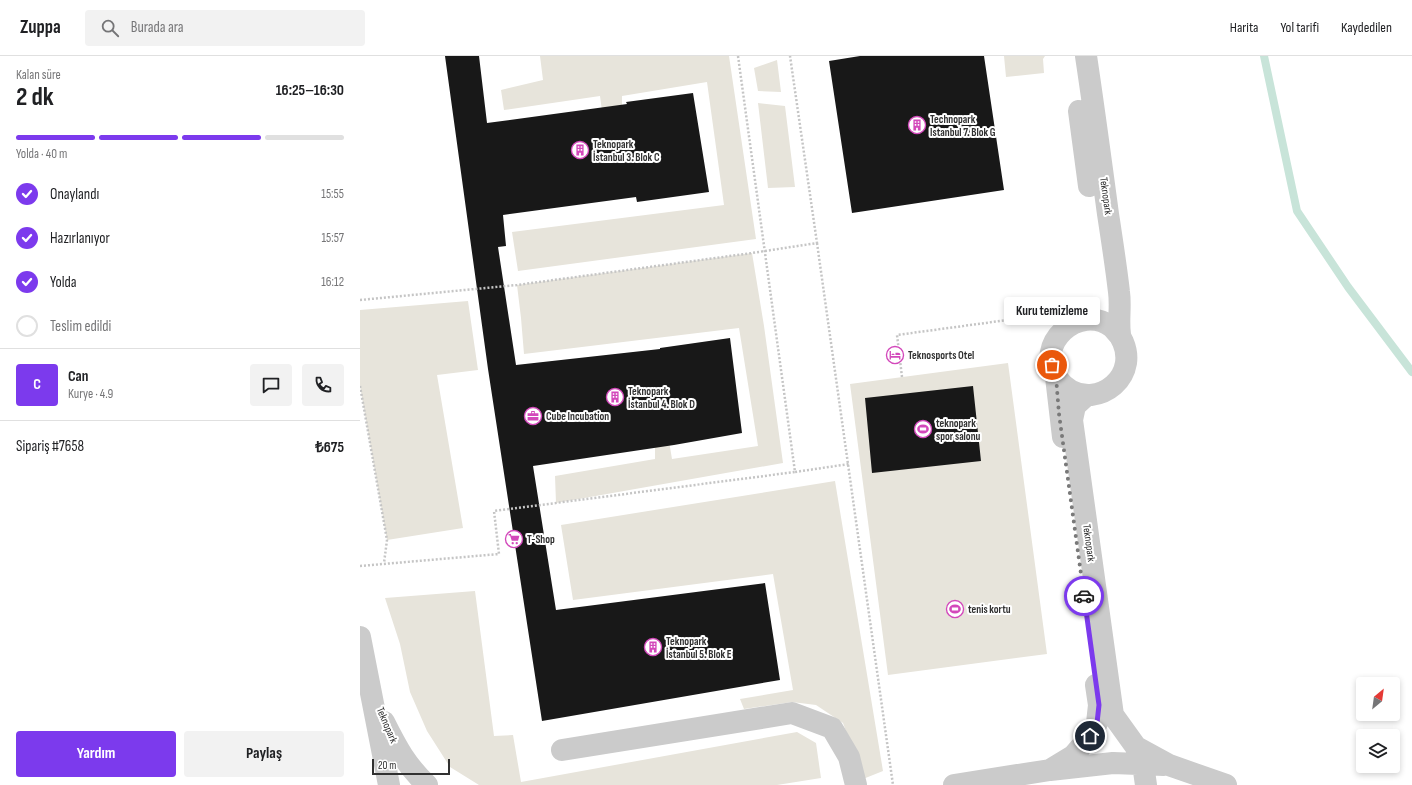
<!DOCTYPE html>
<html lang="tr">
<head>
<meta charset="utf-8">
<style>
  body { margin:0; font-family:"Sofia Sans Condensed",sans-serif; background:#f2f2f2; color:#202124; height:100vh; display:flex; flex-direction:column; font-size:15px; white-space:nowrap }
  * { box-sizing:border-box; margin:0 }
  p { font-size:13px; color:#757577 }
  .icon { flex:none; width:22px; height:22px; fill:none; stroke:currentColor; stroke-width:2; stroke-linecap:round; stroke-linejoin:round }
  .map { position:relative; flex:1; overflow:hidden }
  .panel { display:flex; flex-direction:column; background:#fff; width:360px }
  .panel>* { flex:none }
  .needle { width:26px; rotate:29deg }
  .fabs { position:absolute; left:996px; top:621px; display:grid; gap:8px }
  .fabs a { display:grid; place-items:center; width:44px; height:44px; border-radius:4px; background:#fff; box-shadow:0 2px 6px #0003; font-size:20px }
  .scale { position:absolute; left:12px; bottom:10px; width:78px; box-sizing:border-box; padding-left:4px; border:2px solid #313131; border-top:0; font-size:11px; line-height:14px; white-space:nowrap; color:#313131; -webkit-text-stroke:3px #fff; paint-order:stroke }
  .pin { position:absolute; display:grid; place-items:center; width:34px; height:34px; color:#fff; margin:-17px; border:2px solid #fff; border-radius:50%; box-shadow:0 1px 4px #0007 }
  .courier { position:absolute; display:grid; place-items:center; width:40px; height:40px; margin:-20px; border:3px solid #7c3aed; border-radius:50%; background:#fff; color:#222; box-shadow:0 1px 5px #0007 }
  .bubble { position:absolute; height:28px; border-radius:4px; background:#fff; box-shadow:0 2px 6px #0003; font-size:13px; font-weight:700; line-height:28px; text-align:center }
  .summary em { font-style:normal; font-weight:700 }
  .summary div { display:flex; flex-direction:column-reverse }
  .summary { display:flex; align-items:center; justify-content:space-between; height:68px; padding:0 16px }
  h1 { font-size:26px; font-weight:700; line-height:30px }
  .bar { display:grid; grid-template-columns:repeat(4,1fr); gap:6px 4px; align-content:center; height:48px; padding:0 16px }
  .bar i { height:5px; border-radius:3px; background:#e0e0e0 }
  .bar .on { background:#7c3aed }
  .bar p { grid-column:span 4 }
  .line { display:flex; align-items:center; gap:10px; padding:0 16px; border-top:1px solid #e0e0e0 }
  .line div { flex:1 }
  .round { display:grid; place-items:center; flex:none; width:42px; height:42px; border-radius:4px; background:#f2f2f2 }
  ol { padding:0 16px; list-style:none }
  li { display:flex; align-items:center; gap:12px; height:44px }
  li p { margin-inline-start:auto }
  li .icon { padding:4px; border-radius:50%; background:#7c3aed; color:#fff; stroke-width:4 }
  li:last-child { color:#757577 }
  li i { width:22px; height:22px; border:2px solid #e0e0e0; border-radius:50% }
  .cta { display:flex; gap:8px; margin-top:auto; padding:8px 16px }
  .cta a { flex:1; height:46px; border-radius:4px; background:#7c3aed; color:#fff; font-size:16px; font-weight:700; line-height:46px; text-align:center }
  .cta a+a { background:#f2f2f2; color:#202124 }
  header { display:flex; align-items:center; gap:24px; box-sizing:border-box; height:56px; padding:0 20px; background:#fff; border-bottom:1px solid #e0e0e0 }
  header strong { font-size:19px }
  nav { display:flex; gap:22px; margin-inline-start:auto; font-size:14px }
  .search { width:280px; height:36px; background:#f2f2f2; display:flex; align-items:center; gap:10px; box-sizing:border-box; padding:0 14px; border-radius:4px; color:#757577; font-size:15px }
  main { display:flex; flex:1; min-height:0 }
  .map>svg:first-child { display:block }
</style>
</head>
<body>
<header>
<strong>Zuppa</strong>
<div class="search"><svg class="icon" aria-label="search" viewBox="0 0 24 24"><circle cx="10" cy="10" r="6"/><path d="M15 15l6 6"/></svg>Burada ara</div>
<nav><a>Harita</a><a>Yol tarifi</a><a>Kaydedilen</a></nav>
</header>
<main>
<section class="panel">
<div class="summary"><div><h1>2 dk</h1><p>Kalan süre</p></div><em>16:25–16:30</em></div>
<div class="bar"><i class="on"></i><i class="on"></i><i class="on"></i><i></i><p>Yolda · 40 m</p></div>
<ol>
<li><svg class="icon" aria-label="check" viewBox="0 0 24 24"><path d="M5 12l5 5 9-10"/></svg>Onaylandı<p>15:55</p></li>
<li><svg class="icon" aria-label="check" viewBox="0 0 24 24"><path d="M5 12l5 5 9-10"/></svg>Hazırlanıyor<p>15:57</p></li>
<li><svg class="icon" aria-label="check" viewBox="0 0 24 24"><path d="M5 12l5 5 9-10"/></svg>Yolda<p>16:12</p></li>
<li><i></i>Teslim edildi</li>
</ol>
<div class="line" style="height:72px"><b class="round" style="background:#7c3aed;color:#fff">C</b><div><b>Can</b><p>Kurye · 4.9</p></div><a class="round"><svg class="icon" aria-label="chat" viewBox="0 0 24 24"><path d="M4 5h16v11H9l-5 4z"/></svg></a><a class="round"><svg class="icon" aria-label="phone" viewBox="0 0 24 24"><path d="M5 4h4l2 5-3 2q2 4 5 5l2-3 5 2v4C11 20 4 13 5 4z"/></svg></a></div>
<div class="line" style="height:52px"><div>Sipariş #7658</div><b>₺675</b></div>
<div class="cta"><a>Yardım</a><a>Paylaş</a></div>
</section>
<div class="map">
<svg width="1052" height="729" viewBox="0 0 1052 729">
  <rect width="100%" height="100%" fill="#fff"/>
  <path fill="#e7e4db" d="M 180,0 L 369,0 L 396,183 L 158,215 L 152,176 L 364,149 L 347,26 L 262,40 L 262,53 L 242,55 L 240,40 L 144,54 L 141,34 L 183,24 Z
    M 644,0 L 685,0 L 683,3 L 684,17 L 646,21 Z
    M 417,4 L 421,36 L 398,35 L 394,12 Z
    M 398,47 L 425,50 L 435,131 L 408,132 Z
    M 392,197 L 404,270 L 423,407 L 196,447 L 195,420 L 295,403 L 295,386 L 309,385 L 312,403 L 398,390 L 379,272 L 164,298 L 161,262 L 157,229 Z
    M 108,245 L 118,314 L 77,319 L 103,472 L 27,484 L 0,330 L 0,254 Z
    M 648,307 L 687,598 L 528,619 L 490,328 Z
    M 475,425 L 523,715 L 503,723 L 483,667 L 456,649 L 432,646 L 384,653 L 380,643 L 433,634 L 413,518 L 213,544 L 201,469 Z
    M 115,535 L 134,680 L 153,679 L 161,726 L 437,676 L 456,687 L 461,722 L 417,729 L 119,729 L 90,711 L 67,675 L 50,636 L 40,588 L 25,542 Z"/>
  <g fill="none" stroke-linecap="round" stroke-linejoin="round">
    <path stroke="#c8e4d9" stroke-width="8" d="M 904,0 L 937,155 L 988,231 L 1052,316"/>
  </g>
  <path fill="#181818" d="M 85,0 L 119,0 L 127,67 L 267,48 L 266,46 L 333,37 L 349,136 L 277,146 L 276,141 L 143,159 L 146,190 L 138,191 L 156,309 L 300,293 L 300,292 L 370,282 L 382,377 L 314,389 L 173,410 L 196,554 L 405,527 L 420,624 L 182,665 L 128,313 Z
    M 500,0 L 624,0 L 644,134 L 492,157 L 469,5 Z
    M 613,330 L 621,405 L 512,417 L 505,342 Z"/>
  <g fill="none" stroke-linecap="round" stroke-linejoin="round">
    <path stroke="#c5c5c5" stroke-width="2.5" stroke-dasharray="2 2" stroke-linecap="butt" d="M 378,0 L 435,416 L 489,408
      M 457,187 L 533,729
      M 0,244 L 157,229 L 392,197 L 457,187 L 430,0
      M 542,321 L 537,279 L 684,259
      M 0,330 L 27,484 L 24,507
      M 0,510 L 139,498 L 134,455 L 435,416"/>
    <path stroke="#cbcbcb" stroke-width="22" d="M 726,0 C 734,53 741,106 748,158 C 752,184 756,210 759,236 C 761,250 758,264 760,278 C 760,281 762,284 763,286 C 766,293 767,300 766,307 C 763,325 748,337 731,339 C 717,340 705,333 697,322 C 673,289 719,246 752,271 C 755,274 757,277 760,280
      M 719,55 L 729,130
      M 696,321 L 703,381
      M 727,339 L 715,350 L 712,364 L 753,659 L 776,691 L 809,709 L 866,729
      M 0,581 L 29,729
      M 24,666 C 37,692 46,709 67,729
      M 202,694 L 432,657 L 472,672 L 489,701 L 496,729
      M 783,708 L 786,729
      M 690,714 L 713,700 L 730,680 L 737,667 L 739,649 L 736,629
      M 594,729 L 690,714 L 753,707 L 804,709"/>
  </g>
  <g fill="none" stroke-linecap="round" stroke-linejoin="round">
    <path stroke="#797979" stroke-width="4" stroke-dasharray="0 7.2" d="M 692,309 L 696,321 L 699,358 L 724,540"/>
    <path stroke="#7c3aed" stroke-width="5" d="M 724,540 L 739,649 L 737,667 L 730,680"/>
  </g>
  <defs>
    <g id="building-ring" transform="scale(0.9)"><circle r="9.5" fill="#fff" stroke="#d348bb" stroke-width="1.5"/><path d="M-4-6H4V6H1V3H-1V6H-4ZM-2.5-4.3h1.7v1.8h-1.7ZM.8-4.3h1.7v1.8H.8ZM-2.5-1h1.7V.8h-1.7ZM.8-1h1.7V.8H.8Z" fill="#d348bb"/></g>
    <g id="hotel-ring" transform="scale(0.9)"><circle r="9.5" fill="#fff" stroke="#d348bb" stroke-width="1.5"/><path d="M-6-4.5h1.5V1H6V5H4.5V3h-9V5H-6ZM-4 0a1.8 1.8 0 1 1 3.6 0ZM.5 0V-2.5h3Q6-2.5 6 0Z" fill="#d348bb"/></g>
    <g id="office-ring" transform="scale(0.9)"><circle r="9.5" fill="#fff" stroke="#d348bb" stroke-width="1.5"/><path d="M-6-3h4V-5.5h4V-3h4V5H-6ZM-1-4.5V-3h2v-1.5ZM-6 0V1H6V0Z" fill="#d348bb"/></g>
    <g id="stadium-ring" transform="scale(0.9)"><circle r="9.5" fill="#fff" stroke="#d348bb" stroke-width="1.5"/><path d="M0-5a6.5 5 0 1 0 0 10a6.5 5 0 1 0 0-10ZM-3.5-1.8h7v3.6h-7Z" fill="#d348bb"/></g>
    <g id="supermarket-ring" transform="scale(0.9)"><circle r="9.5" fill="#fff" stroke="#d348bb" stroke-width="1.5"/><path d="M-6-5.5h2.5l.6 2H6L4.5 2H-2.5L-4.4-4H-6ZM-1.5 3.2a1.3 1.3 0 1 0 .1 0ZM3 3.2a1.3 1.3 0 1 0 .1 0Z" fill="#d348bb"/></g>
  </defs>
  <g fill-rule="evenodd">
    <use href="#building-ring" x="557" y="69"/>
    <use href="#building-ring" x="220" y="94"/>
    <use href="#hotel-ring" x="535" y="299"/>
    <use href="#building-ring" x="255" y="341"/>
    <use href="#office-ring" x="173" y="360"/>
    <use href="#stadium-ring" x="563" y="373"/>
    <use href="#supermarket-ring" x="154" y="483"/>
    <use href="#stadium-ring" x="595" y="553"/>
    <use href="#building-ring" x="293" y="591"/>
  </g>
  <g text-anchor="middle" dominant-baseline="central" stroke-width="4" stroke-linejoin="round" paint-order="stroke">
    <g font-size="11" font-weight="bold" fill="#313131" stroke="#fff" text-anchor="start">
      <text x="570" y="63">Technopark<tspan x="570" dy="13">Istanbul 7. Blok G</tspan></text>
      <text x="233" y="88">Teknopark<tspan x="233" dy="13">İstanbul 3. Blok C</tspan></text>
      <text x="548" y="299">Teknosports Otel</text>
      <text x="268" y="335">Teknopark<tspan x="268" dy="13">İstanbul 4. Blok D</tspan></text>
      <text x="186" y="360">Cube Incubation</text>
      <text x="576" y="367">teknopark<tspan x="576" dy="13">spor salonu</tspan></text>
      <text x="167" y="483">T-Shop</text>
      <text x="608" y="553">tenis kortu</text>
      <text x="306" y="585">Teknopark<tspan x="306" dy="13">İstanbul 5. Blok E</tspan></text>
    </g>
    <g font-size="11" fill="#313131" stroke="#fff">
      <text transform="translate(746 140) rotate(82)">Teknopark</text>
      <text transform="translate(729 487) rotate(82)">Teknopark</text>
      <text transform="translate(27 669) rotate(67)">Teknopark</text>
    </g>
  </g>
</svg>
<div class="fabs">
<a><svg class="needle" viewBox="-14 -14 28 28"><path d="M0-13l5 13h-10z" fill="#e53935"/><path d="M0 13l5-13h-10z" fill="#757577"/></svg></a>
<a><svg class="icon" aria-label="layers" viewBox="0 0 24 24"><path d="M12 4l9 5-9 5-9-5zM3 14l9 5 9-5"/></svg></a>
</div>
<div class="scale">20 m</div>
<div class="pin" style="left:692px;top:309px;background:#ea580c"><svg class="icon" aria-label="bag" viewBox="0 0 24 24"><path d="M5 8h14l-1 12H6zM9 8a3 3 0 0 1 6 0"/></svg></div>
<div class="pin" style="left:730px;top:680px;background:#1f2937"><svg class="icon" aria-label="home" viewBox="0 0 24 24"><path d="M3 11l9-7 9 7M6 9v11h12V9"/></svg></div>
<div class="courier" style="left:724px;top:540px"><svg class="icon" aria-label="car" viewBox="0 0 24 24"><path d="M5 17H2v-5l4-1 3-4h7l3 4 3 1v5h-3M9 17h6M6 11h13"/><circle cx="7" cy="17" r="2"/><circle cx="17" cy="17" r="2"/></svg></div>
<div class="bubble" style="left:644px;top:241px;width:96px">Kuru temizleme</div>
</div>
</main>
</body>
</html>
